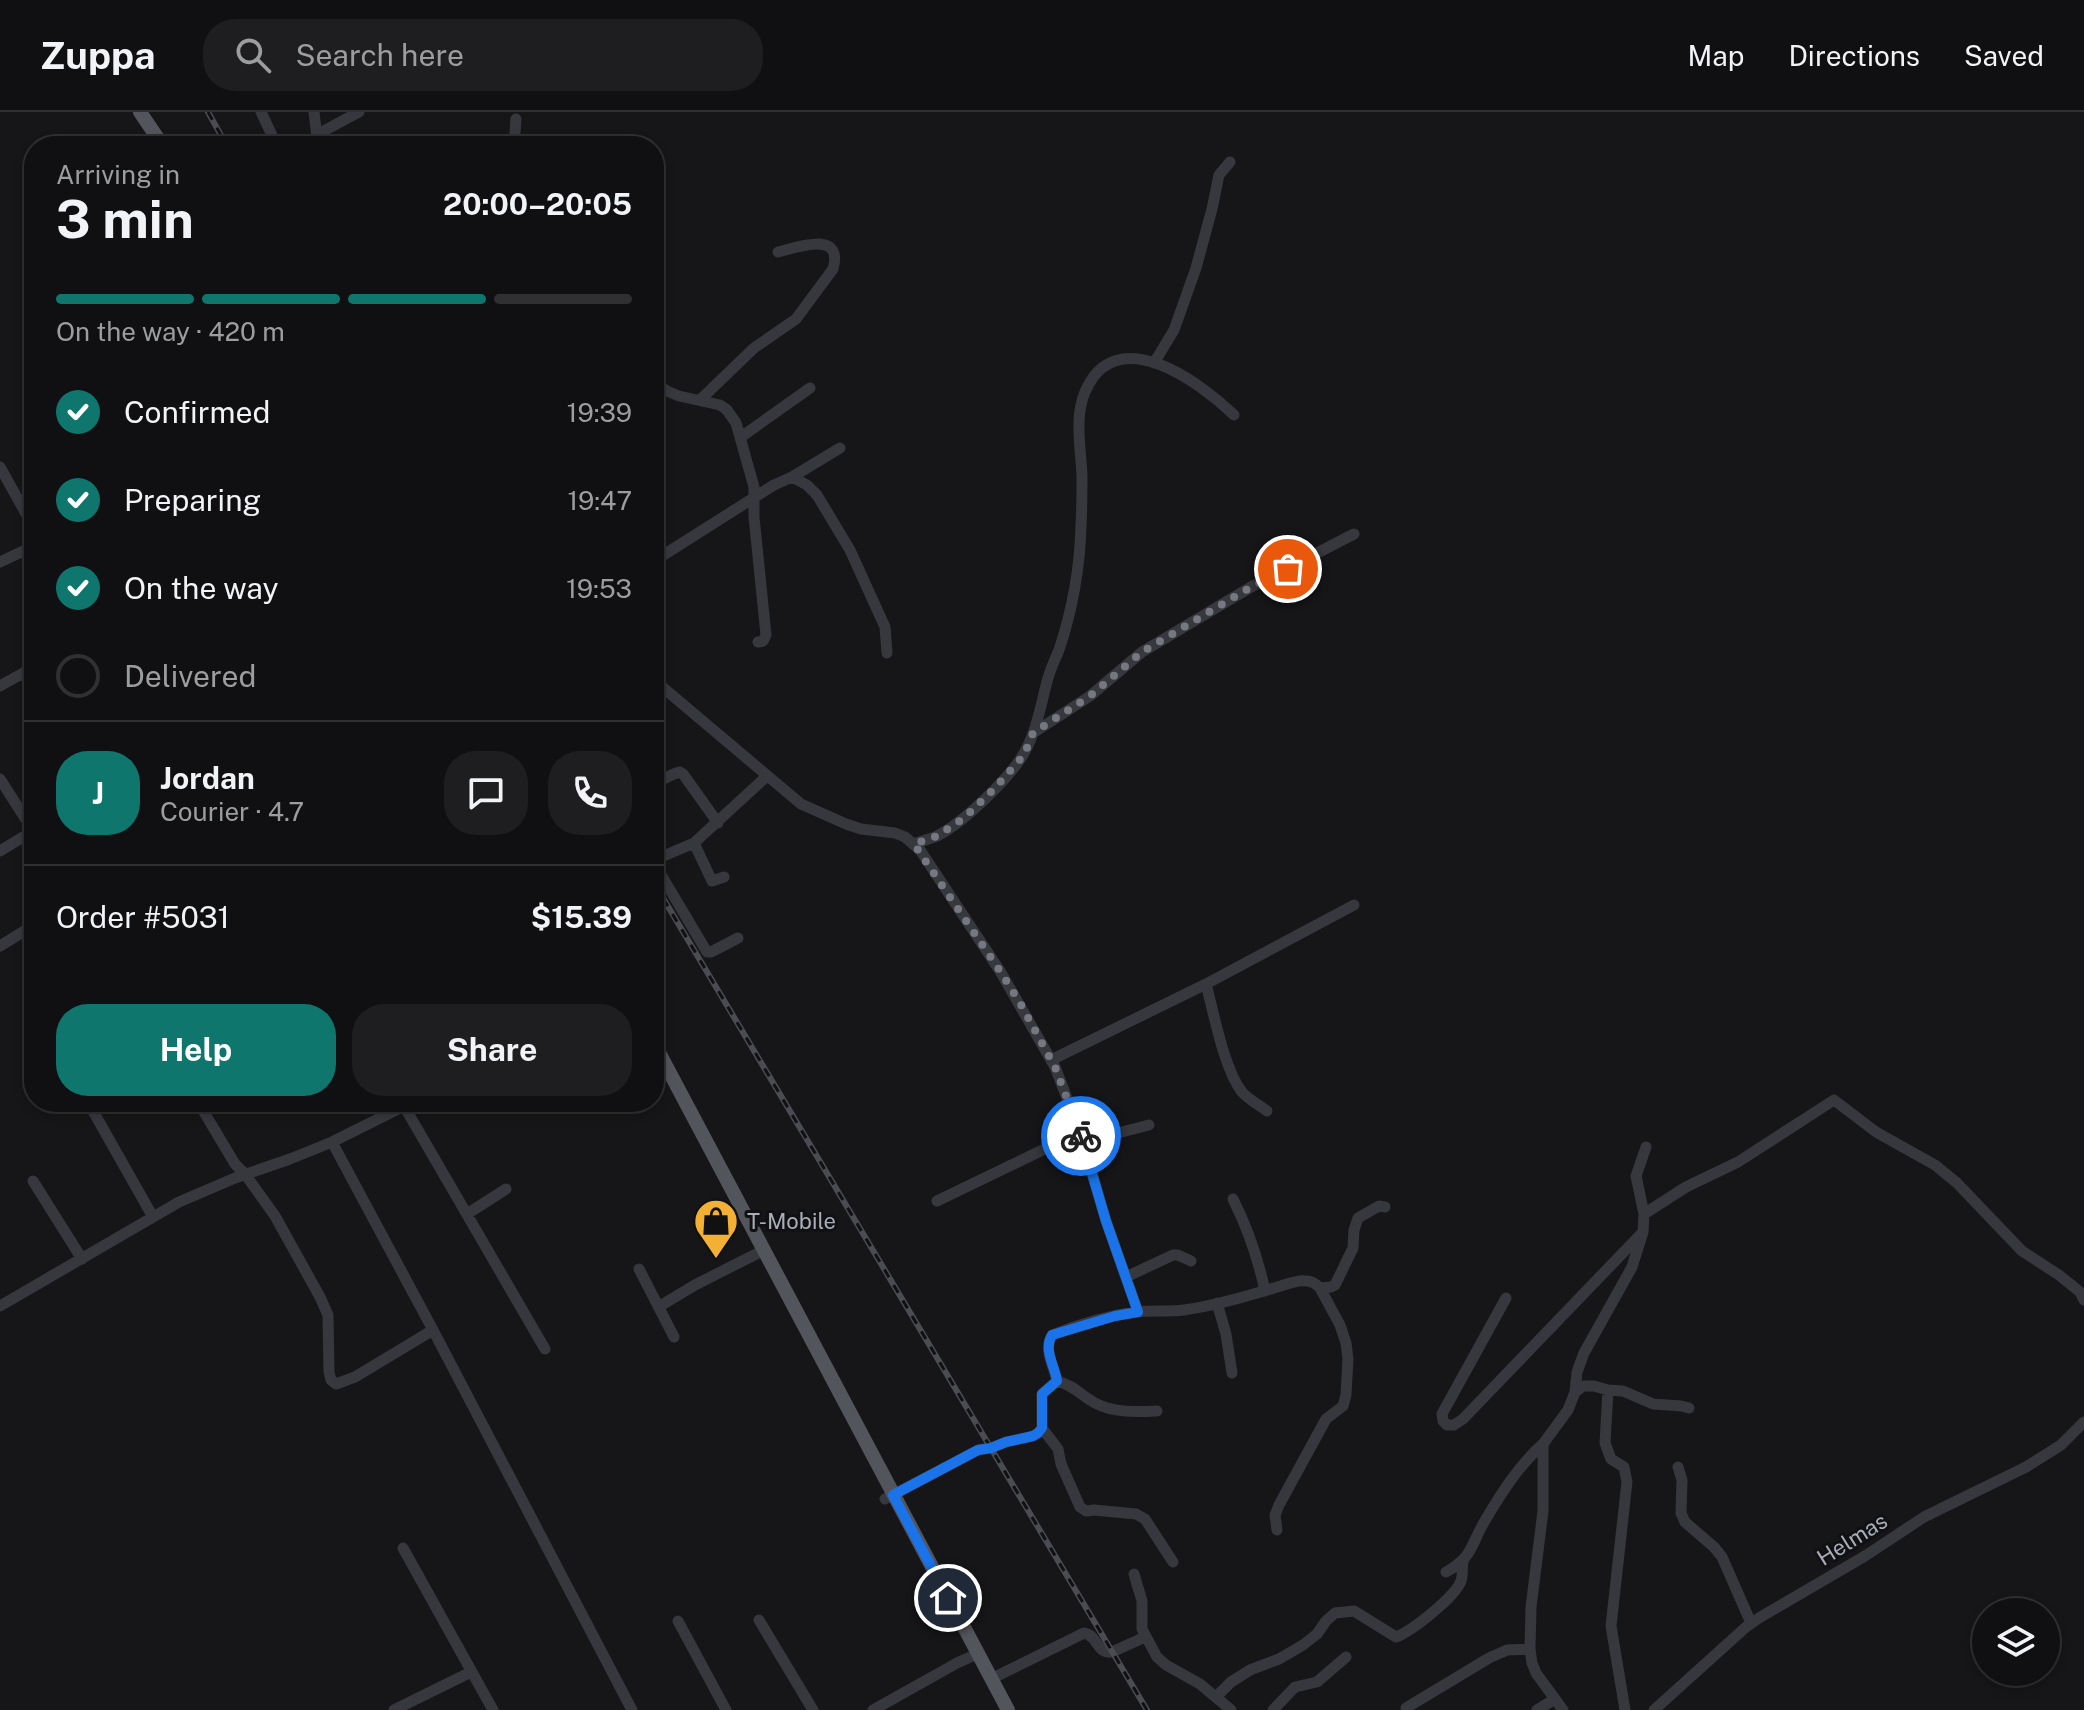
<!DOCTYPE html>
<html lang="en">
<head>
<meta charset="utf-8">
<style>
  body { margin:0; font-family:"Public Sans",sans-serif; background:#1e1e20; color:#f1f3f6; height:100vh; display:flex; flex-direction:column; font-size:30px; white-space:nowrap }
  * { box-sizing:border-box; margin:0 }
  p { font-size:26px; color:#9c9d9f }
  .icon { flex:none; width:44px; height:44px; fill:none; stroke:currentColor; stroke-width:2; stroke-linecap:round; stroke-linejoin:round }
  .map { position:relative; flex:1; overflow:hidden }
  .sheet { position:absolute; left:24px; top:24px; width:640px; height:976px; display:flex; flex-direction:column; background:#101012; border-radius:32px; box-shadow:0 4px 12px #0003,0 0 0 2px #303032 }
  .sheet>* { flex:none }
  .buttons { position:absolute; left:1972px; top:1486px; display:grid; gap:16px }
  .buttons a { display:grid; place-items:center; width:88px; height:88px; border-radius:50%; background:#101012; box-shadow:0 4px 12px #0003,0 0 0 2px #303032; font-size:40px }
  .pin { position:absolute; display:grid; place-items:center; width:68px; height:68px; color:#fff; margin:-34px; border:4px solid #fff; border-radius:50%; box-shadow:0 2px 8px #0007 }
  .courier { position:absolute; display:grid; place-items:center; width:80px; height:80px; margin:-40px; border:6px solid #1a73e8; border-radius:50%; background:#fff; color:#222; box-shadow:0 2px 10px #0007 }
  .head em { font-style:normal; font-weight:700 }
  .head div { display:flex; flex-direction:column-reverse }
  .head { display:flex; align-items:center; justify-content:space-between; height:136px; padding:0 32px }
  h1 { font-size:52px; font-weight:700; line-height:60px }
  .bar { display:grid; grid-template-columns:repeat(4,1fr); gap:12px 8px; align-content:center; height:96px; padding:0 32px }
  .bar i { height:10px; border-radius:6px; background:#303032 }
  .bar .selected { background:#0f766e }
  .bar p { grid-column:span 4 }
  .line { display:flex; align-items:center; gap:20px; padding:0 32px; border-top:2px solid #303032 }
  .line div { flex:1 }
  .round { display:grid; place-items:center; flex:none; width:84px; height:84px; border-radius:32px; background:#1e1e20 }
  ol { padding:0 32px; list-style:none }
  li { display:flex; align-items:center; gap:24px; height:88px }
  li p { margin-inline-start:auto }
  li .icon { padding:8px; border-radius:50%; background:#0f766e; color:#fff; stroke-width:4 }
  li:last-child { color:#9c9d9f }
  li i { width:44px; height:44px; border:4px solid #303032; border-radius:50% }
  .primary-button { display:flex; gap:16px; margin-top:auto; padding:16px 32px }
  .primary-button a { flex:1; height:92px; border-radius:32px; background:#0f766e; color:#fff; font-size:32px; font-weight:700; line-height:92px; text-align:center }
  .primary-button a+a { background:#1e1e20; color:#f1f3f6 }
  header { display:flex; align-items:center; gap:48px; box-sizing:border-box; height:112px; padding:0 40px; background:#101012; border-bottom:2px solid #303032 }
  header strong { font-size:38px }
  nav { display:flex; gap:44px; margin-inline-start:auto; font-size:28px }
  .search { width:560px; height:72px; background:#1e1e20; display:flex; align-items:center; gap:20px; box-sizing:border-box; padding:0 28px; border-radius:32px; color:#9c9d9f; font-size:30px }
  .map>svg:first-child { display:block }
</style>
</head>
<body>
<header>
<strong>Zuppa</strong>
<div class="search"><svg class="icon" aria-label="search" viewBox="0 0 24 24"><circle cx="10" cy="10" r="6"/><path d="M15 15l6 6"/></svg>Search here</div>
<nav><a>Map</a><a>Directions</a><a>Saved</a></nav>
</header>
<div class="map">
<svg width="2084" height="1598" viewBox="0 0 2084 1598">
  <rect width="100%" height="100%" fill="#161618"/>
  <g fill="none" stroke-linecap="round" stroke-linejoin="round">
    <path stroke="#37383d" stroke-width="11" d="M 261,0 L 277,34
      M 314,0 L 318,34
      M 318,22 L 359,0
      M 514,34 L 516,7
      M 654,229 L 655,228
      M 1154,251 L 1174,218 L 1196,156 L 1212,97 L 1219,63 L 1230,50
      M 654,271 L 667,279 L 679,284 L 720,293 L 727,298 L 736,311 L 754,375 L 754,405 L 766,523 L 763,529 L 758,530
      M 700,288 L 754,236 L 796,207 L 833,157 C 844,118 798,135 778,140
      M 741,325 L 810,276
      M 0,355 L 34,416
      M 792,365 L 807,373 L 817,383 L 850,438 L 885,515 L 887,541
      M 654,449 L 774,373 L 792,365 L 840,336
      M 0,450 L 34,434
      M 24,561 L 34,579
      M 654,568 L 801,692 L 846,712 L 861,717 L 895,721 L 905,725 L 920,738 L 1000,859 L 1055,955 L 1080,1020 L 1106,1109 L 1138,1200
      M 0,574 L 34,555
      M 1033,621 L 1090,584 L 1142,540 L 1251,475 L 1354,422
      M 0,667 L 34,720
      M 654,669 C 663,670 670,662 680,660 L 683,662 L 718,711
      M 694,731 L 712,769 L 724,765
      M 914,732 C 921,729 930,727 937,724 C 963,711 1010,666 1024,641 C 1037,619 1041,591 1048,566 C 1051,556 1055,547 1059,538 C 1072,499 1080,454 1081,413 C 1082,396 1082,380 1082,364 C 1081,338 1074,305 1085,280 C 1115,208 1199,269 1234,303
      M 0,739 L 33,719
      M 654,748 L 694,731 L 767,664
      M 654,751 L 707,840 L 711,840 L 738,826
      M 0,834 L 34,813
      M 1206,872 C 1214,902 1224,957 1242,980 C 1248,987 1259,993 1267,999
      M 1051,948 L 1206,872 L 1354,793
      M 198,990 L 235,1052 L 245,1062 L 275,1104 L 320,1185 L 328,1203 L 329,1260 L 331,1268 L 336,1272 L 355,1265 L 433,1218
      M 404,994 L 545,1237
      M 93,999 L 153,1105
      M 332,1030 L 433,1218 L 632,1598
      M 1083,1030 L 1149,1013
      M 33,1069 L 82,1147
      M 1233,1087 C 1248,1117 1258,1146 1265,1179
      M 937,1089 L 1080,1020
      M 467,1102 L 506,1077
      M 1644,1102 L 1686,1075 L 1738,1050 L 1834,988 L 1876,1020 L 1935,1053 L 1957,1071 L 2022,1139 L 2059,1163 L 2080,1180 L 2084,1188
      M 639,1157 L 674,1225
      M 1126,1165 L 1173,1143 L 1178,1143 L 1191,1149
      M 1320,1176 L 1331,1175 L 1335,1173 L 1353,1136 L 1354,1118 L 1358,1106 L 1379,1094 L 1385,1095
      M 1506,1186 L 1442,1302 L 1443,1309 L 1447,1313 L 1454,1313 L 1463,1307 L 1643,1120
      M 1217,1191 L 1226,1222 L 1232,1261
      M 0,1194 L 179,1090 L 235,1066 L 290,1047 L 332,1030 L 412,990
      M 660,1194 L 695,1173 L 764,1138
      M 1057,1269 C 1075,1274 1080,1283 1095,1291 C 1113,1301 1137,1300 1157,1299
      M 1608,1278 L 1605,1331 L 1611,1347 L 1624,1355 L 1627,1370 L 1611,1514 L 1625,1598
      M 1575,1280 L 1577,1260 L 1584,1241 L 1632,1155 L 1643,1120 L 1644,1102 L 1636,1064 L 1646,1035
      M 1042,1316 L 1058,1337 L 1061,1352 L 1080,1395 L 1086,1399 L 1094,1398 L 1136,1402 L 1145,1407 L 1173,1450
      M 1678,1355 L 1682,1368 L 1681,1401 L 1685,1410 L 1714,1435 L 1722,1445 L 1751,1511
      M 885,1387 L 978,1338 L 991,1336 L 1006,1330 L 1033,1324 L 1038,1321 L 1042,1316 L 1042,1282 L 1057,1269 C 1054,1254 1043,1238 1052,1223 C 1077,1213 1108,1204 1135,1200 C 1151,1198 1168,1200 1184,1198 C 1215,1194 1245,1185 1274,1176 C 1289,1172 1308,1162 1320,1176 L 1340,1213 L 1346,1231 L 1348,1247 L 1346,1283 L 1343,1294 L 1326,1307 L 1279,1393 L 1275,1403 L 1277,1418
      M 403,1436 L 493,1598
      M 1446,1460 C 1472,1445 1470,1436 1483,1412 C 1500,1383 1518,1354 1543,1332
      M 1134,1462 L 1142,1489 L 1142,1517 L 1157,1545 L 1166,1553 L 1200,1572 L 1231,1598
      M 759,1508 L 813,1598
      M 678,1509 L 726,1598
      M 991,1567 L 1084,1521 C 1098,1523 1096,1542 1112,1540 L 1145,1525
      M 1216,1585 L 1231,1570 L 1250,1558 L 1279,1547 L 1303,1533 L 1317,1522 L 1326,1509 L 1335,1501 L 1354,1499 L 1396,1525 C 1412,1519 1455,1485 1461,1469 C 1463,1463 1462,1456 1463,1449
      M 1406,1596 L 1489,1546 L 1507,1538 L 1530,1537
      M 394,1598 L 471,1560
      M 873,1598 L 957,1551 L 977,1542
      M 1273,1598 L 1295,1575 L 1317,1570 L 1346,1545
      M 1537,1598 L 1555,1587
      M 1563,1598 L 1536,1561 L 1532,1551 L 1530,1537 L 1531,1495 L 1543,1399 L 1543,1332 L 1568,1298 L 1575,1280 L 1583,1274 L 1594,1274 L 1608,1278 L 1623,1279 L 1653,1292 L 1681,1294 L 1689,1296
      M 1654,1598 L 1746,1515 L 1759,1506 L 1865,1444 L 1924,1405 L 2026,1355 L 2061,1333 L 2084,1310"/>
    <path stroke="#53555c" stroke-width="14" d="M 140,0 L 163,34
      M 654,931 L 1008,1598"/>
    <g stroke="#4a4c52" stroke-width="6">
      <path id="rail" d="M 208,0 L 227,34
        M 654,771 L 1147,1598"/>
    </g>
    <use href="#rail" stroke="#111113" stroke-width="3" stroke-dasharray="9" stroke-linecap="butt"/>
  </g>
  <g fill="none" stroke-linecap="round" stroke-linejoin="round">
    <path stroke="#757880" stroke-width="8" stroke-dasharray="0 14.4" d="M 1081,1024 L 1055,955 L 1020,891 L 1000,859 L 914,732 L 937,724 L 964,706 L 994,677 L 1024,643 L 1033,621 L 1090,584 L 1142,540 L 1251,475 L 1288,457"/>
    <path stroke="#1a73e8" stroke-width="10" d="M 948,1486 L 893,1383 L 978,1338 L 991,1336 L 1006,1330 L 1033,1324 L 1038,1321 L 1042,1316 L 1042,1282 L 1057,1269 C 1055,1254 1043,1238 1052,1223 L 1115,1204 L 1138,1200 L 1106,1109 L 1081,1024"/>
  </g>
  <defs>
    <g id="shop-pin" transform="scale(2.3)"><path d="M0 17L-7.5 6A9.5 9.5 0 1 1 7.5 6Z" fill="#f2b134" stroke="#111113"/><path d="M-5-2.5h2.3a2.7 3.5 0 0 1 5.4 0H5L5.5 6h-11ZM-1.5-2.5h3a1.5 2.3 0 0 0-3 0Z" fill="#111"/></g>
  </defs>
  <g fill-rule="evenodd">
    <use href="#shop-pin" x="716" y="1109"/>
  </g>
  <g text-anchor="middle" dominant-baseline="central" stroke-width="6" stroke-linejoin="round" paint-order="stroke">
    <g font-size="22" fill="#a8adb8" stroke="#111113" text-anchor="start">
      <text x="747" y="1109">T-Mobile</text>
    </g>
    <g font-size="22" fill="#a8adb8" stroke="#111113">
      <text transform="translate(1852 1427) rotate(-32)">Helmas</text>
    </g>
  </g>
</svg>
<div class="buttons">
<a><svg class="icon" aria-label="layers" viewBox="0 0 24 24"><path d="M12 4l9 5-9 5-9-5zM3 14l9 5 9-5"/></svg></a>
</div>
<div class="pin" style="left:1288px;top:457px;background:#ea580c"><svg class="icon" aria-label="bag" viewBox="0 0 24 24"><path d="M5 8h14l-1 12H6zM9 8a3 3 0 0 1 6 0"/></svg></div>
<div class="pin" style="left:948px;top:1486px;background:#1f2937"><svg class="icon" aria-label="home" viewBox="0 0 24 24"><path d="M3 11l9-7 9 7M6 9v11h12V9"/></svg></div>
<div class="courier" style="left:1081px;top:1024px"><svg class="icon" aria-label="bike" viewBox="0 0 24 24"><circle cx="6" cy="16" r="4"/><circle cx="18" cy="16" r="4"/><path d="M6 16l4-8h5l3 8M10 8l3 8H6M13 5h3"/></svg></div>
<section class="sheet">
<div class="head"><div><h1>3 min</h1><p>Arriving in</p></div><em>20:00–20:05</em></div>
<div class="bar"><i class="selected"></i><i class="selected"></i><i class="selected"></i><i></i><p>On the way · 420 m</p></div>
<ol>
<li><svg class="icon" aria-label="check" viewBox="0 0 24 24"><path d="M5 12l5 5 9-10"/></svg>Confirmed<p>19:39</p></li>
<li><svg class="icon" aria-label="check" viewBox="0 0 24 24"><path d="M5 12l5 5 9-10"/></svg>Preparing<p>19:47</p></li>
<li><svg class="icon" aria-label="check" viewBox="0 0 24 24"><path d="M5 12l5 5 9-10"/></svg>On the way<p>19:53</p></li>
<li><i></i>Delivered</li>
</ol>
<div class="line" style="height:144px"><b class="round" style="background:#0f766e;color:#fff">J</b><div><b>Jordan</b><p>Courier · 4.7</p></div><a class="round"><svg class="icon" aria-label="chat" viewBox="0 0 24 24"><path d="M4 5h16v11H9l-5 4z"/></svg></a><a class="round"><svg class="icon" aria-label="phone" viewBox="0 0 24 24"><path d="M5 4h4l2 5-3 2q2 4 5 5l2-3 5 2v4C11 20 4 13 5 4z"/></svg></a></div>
<div class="line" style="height:104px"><div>Order #5031</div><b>$15.39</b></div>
<div class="primary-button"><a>Help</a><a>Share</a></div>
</section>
</div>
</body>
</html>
